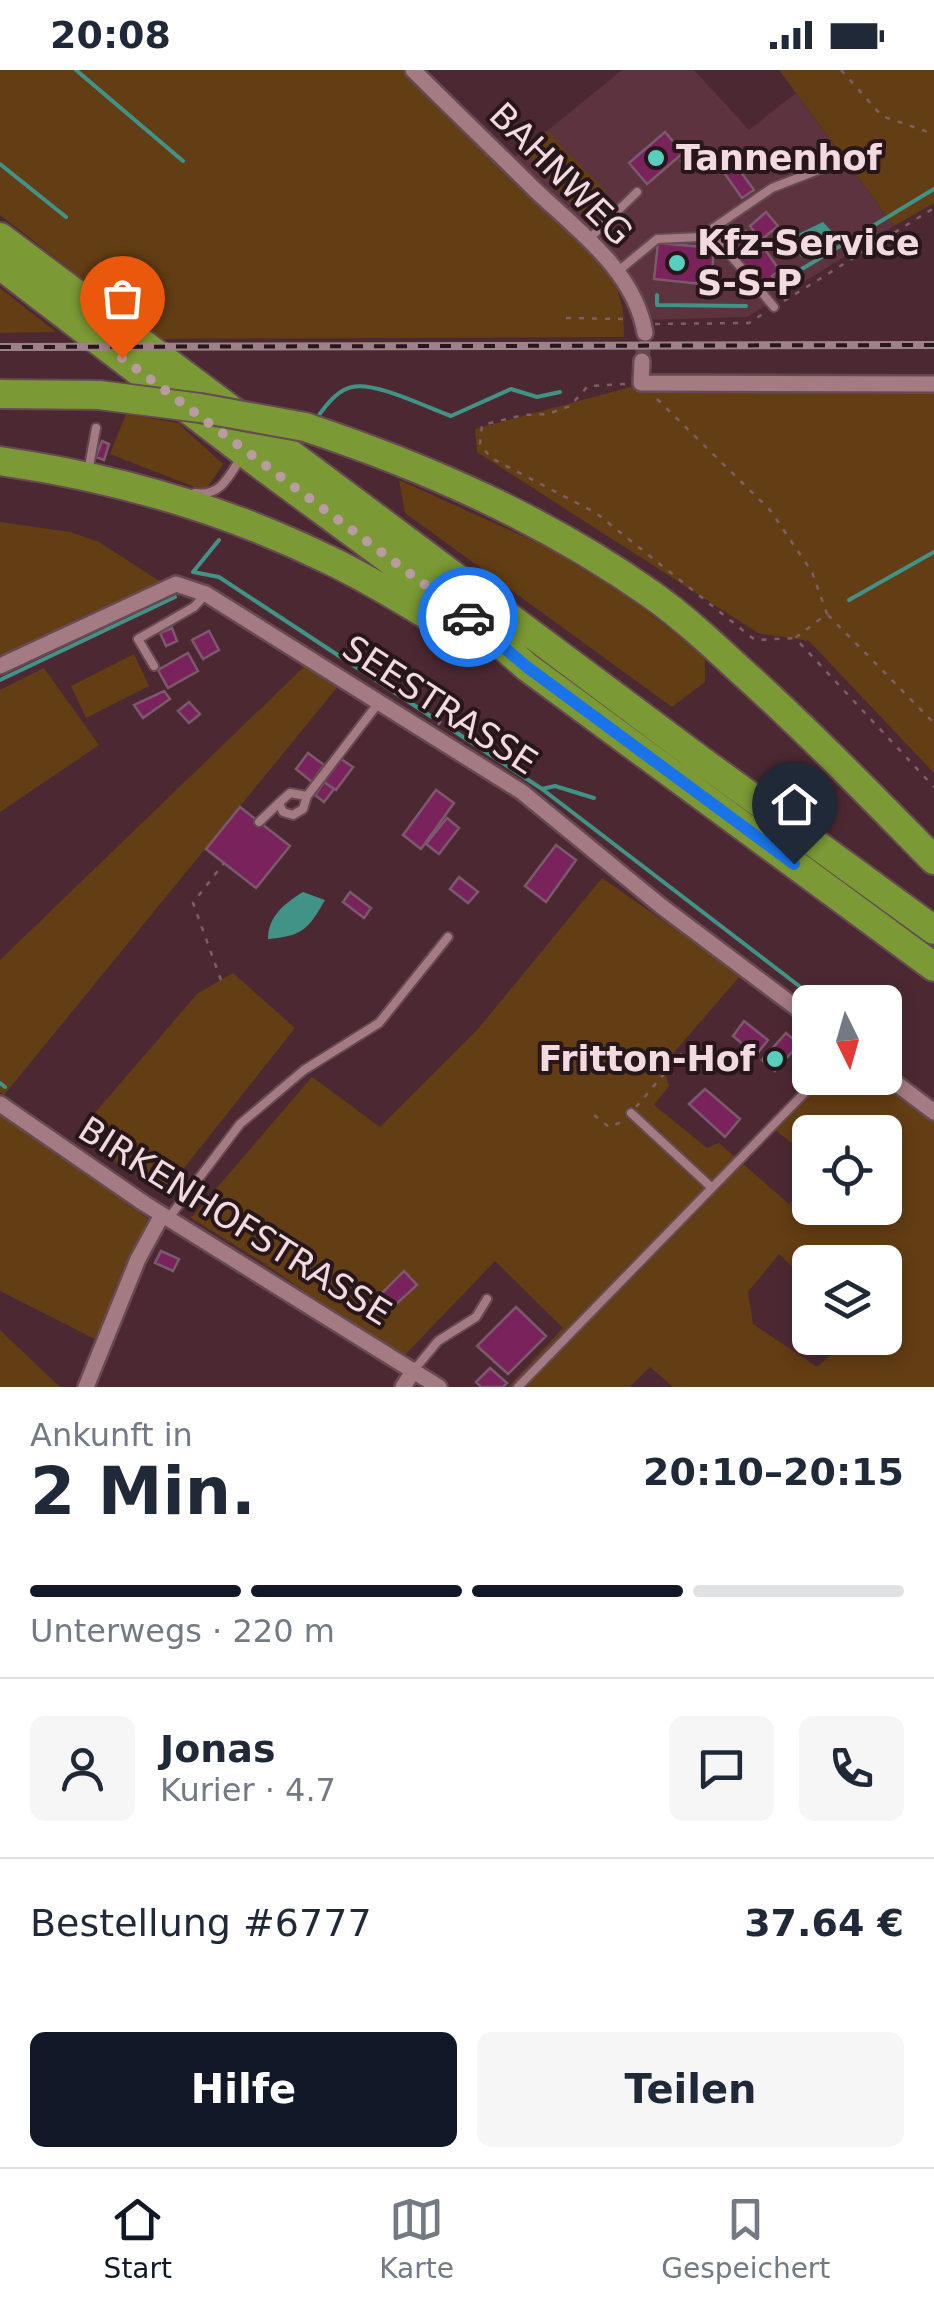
<!DOCTYPE html>
<html lang="de">
<head>
<meta charset="utf-8">
<style>
  body { margin:0; font-family:"DejaVu Sans",sans-serif; background:#f6f6f7; color:#1f2937; height:100vh; display:flex; flex-direction:column; font-size:38px; white-space:nowrap }
  * { box-sizing:border-box; margin:0 }
  p { font-size:32px; color:#747a83 }
  .icon { flex:none; width:55px; height:55px; fill:none; stroke:currentColor; stroke-width:2; stroke-linecap:round; stroke-linejoin:round }
  .map { position:relative; height:1317px; overflow:hidden }
  .side { display:flex; flex-direction:column; background:#fff; flex:1 }
  .side>* { flex:none }
  .needle { width:65px; rotate:175deg }
  .buttons { position:absolute; left:792px; top:915px; display:grid; gap:20px }
  .buttons a { display:grid; place-items:center; width:110px; height:110px; border-radius:15px; background:#fff; box-shadow:0 5px 15px #0003; font-size:50px }
  .pin { position:absolute; display:grid; place-items:center; width:85px; height:85px; color:#fff; margin:-102px -42px; border-radius:50% 50% 50% 0; rotate:-45deg; box-shadow:0 0 10px #0007 }
  .pin .icon { rotate:45deg }
  .courier { position:absolute; display:grid; place-items:center; width:100px; height:100px; margin:-50px; border:8px solid #1a73e8; border-radius:50%; background:#fff; color:#222; box-shadow:0 2px 12px #0007 }
  .overview em { font-style:normal; font-weight:800 }
  .overview div { display:flex; flex-direction:column-reverse }
  .overview { display:flex; align-items:center; justify-content:space-between; height:170px; padding:0 30px }
  h1 { font-size:65px; font-weight:800; line-height:75px }
  .bar { display:grid; grid-template-columns:repeat(4,1fr); gap:15px 10px; align-content:center; height:120px; padding:0 30px }
  .bar i { height:12px; border-radius:8px; background:#e0e1e3 }
  .bar .on { background:#111827 }
  .bar p { grid-column:span 4 }
  .line { display:flex; align-items:center; gap:25px; padding:0 30px; border-top:2px solid #e0e1e3 }
  .line div { flex:1 }
  .round { display:grid; place-items:center; flex:none; width:105px; height:105px; border-radius:15px; background:#f6f6f7 }
  .cta { display:flex; gap:20px; margin-top:auto; padding:20px 30px }
  .cta a { flex:1; height:115px; border-radius:15px; background:#111827; color:#fff; font-size:40px; font-weight:800; line-height:115px; text-align:center }
  .cta a+a { background:#f6f6f7; color:#1f2937 }
  .status { display:flex; justify-content:space-between; align-items:center; height:70px; padding:0 50px; background:#fff; direction:ltr }
  .status svg { height:28px; fill:currentColor }
  .tabs { display:flex; justify-content:space-around; align-items:center; height:140px; border-top:2px solid #e0e1e3; background:#fff; font-size:28px; color:#747a83 }
  .tabs a { display:grid; justify-items:center; gap:5px }
  .tabs .on { color:#111827 }
  .map>svg:first-child { display:block }
</style>
</head>
<body>
<div class="status"><b>20:08</b><svg viewBox="0 0 49 12"><path d="M0 12V9h3v3zM5 12V6h3v6zM10 12V3h3v9zM15 12V0h3v12zM26 1h20v11H26zM47 4h2v5h-2z"/></svg></div>
<div class="map">
<svg width="934" height="1317" viewBox="0 0 934 1317">
  <rect width="100%" height="100%" fill="#4c2932"/>
  <path fill="#5c333e" d="M 622,0 L 694,0 L 749,60 L 796,23 L 894,156 L 747,247 L 640,250 L 613,205 L 504,96 Z"/>
  <path fill="#633d14" fill-rule="evenodd" d="M 0,0 L 406,0 L 613,205 L 623,239 L 624,267 L 160,269 L 0,145 Z
    M 779,0 L 934,0 L 934,133 L 894,156 Z
    M 547,61 L 606,121 L 582,144 L 523,81 Z
    M 0,218 L 56,262 L 0,263 Z
    M 631,317 L 934,321 L 934,703 L 809,571 L 758,563 L 477,382 L 475,359 Z
    M 126,344 L 178,353 L 223,394 L 205,421 L 110,384 Z
    M 399,410 L 547,477 L 631,529 L 705,586 L 705,612 L 672,637 L 405,443 Z
    M 0,452 L 70,462 L 99,472 L 161,512 L 69,553 L 0,589 Z
    M 134,584 L 149,616 L 86,648 L 71,616 Z
    M 309,592 L 339,615 L 4,1025 L 0,1022 L 0,890 Z
    M 44,598 L 99,675 L 0,742 L 0,620 Z
    M 602,808 L 741,905 L 663,995 L 669,1016 L 654,1035 L 707,1078 L 719,1073 L 789,1134 L 810,1112 L 810,1138 L 885,1138 L 885,1062 L 810,1062 L 810,1088 L 773,1058 L 823,1008 L 876,1008 L 934,1051 L 934,1317 L 673,1317 L 650,1297 L 630,1317 L 508,1317 L 563,1258 L 495,1191 L 402,1288 L 259,1190 L 191,1148 L 312,1007 L 380,1057 L 478,959 ZM 779,1184 L 809,1214 L 810,1192 L 885,1192 L 885,1268 L 850,1268 L 817,1297 L 753,1254 L 748,1222 Z
    M 233,903 L 295,958 L 165,1122 L 75,1066 L 198,923 Z
    M 0,1043 L 154,1153 L 97,1270 L 0,1221 Z
    M 810,1245 L 810,1268 L 835,1268 L 820,1284 L 797,1260 Z
    M 0,1260 L 60,1317 L 0,1317 Z"/>
  <path fill="#419388" d="M 823,152 L 837,167 L 801,187 L 794,175 L 794,166 Z
    M 303,822 L 325,830 C 308,860 302,866 268,869 C 268,846 285,833 303,822 Z"/>
  <g fill="none" stroke-linecap="round" stroke-linejoin="round">
    <path stroke="#419388" stroke-width="4" d="M 76,0 L 183,91
      M 0,94 L 66,147
      M 792,205 L 934,119
      M 657,225 L 657,235 L 746,236
      M 317,348 C 325,336 337,320 352,317 C 375,311 428,338 451,346 L 511,319 L 537,327 L 560,322
      M 219,470 L 193,502 L 219,507 L 432,647
      M 849,530 L 934,482
      M 0,610 L 175,527
      M 448,657 L 542,719 L 555,716 L 594,728
      M 542,719 L 820,932
      M 0,1013 L 5,1017"/>
  </g>
  <path fill="#79225c" stroke="#7c596d" stroke-width="2.5" d="M 665,62 L 683,83 L 647,114 L 629,93 Z
    M 692,83 L 699,92 L 688,100 L 681,91 Z
    M 732,90 L 754,120 L 742,128 L 720,97 Z
    M 766,142 L 778,156 L 761,170 L 750,156 Z
    M 746,161 L 754,170 L 757,168 L 780,201 L 772,206 L 777,212 L 764,220 L 727,176 Z
    M 658,173 L 714,178 L 711,215 L 654,209 Z
    M 102,371 L 109,374 L 104,390 L 96,387 Z
    M 172,558 L 177,571 L 166,576 L 160,563 Z
    M 209,561 L 219,580 L 203,589 L 192,570 Z
    M 188,583 L 198,601 L 168,618 L 158,600 Z
    M 164,621 L 170,629 L 143,648 L 134,635 Z
    M 189,632 L 200,644 L 189,653 L 178,641 Z
    M 308,683 L 324,695 L 312,712 L 296,699 Z
    M 341,689 L 353,697 L 336,720 L 324,712 Z
    M 324,712 L 334,719 L 324,732 L 315,725 Z
    M 436,720 L 454,733 L 421,779 L 403,765 Z
    M 240,737 L 290,776 L 256,818 L 206,779 Z
    M 447,748 L 459,758 L 439,784 L 426,774 Z
    M 556,775 L 576,790 L 546,832 L 525,816 Z
    M 459,807 L 478,822 L 468,833 L 450,819 Z
    M 350,822 L 371,838 L 364,848 L 343,832 Z
    M 744,951 L 768,970 L 756,985 L 733,966 Z
    M 786,963 L 799,974 L 775,1001 L 762,990 Z
    M 705,1019 L 740,1049 L 725,1067 L 689,1034 Z
    M 161,1181 L 179,1189 L 173,1201 L 155,1193 Z
    M 404,1201 L 417,1215 L 394,1236 L 382,1223 Z
    M 516,1237 L 546,1266 L 508,1304 L 477,1276 Z
    M 490,1298 L 507,1313 L 503,1317 L 481,1317 L 476,1312 Z"/>
  <g fill="none" stroke-linecap="round" stroke-linejoin="round">
    <path stroke="#65444c" stroke-width="15" stroke-dasharray="15 8" stroke-linecap="butt" d="M 642,291 L 645,263"/>
    <g stroke="#664951" stroke-width="12">
      <path id="lane" d="M 711,162 L 774,237
        M 589,169 L 637,122
        M 617,202 L 657,169 L 700,167 L 772,118 L 831,95
        M 89,397 L 96,358
        M 195,423 C 221,427 229,406 242,386
        M 154,596 L 138,569 L 194,537 L 206,524
        M 307,726 L 290,723 L 279,733 L 283,742 L 293,745 L 303,739 L 307,726 L 380,631
        M 259,752 L 279,733
        M 631,1043 L 711,1117
        M 168,1149 L 240,1054 L 304,1000 L 379,953 L 448,867
        M 414,1300 L 438,1271 L 476,1247 L 487,1229
        M 518,1317 L 819,1008"/>
    </g>
    <g stroke="#664951" stroke-width="20">
      <path id="street" d="M 413,0 C 453,40 494,79 534,119 C 577,160 635,201 645,263
        M 642,291 L 641,313 L 934,314
        M 0,596 L 176,514 L 206,524 L 522,722 L 661,836 L 810,948
        M 885,1005 L 934,1042
        M 0,1034 L 145,1134 L 439,1317
        M 86,1317 L 138,1189 L 162,1145
        M 403,1317 L 414,1300"/>
    </g>
    <g stroke="#664951" stroke-width="32">
      <path id="highway" d="M 0,167 L 699,689 L 934,860
        M 0,195 L 258,393 L 486,561 L 527,597 L 934,897
        M 0,324 L 99,325
        M 305,357 C 428,398 546,450 652,525 C 683,547 711,573 739,599 C 807,660 870,725 934,790
        M 0,391 C 113,407 227,440 329,490 C 380,514 427,546 476,574"/>
    </g>
    <path stroke="#7f5f67" stroke-width="2.5" stroke-dasharray="5 8" stroke-linecap="butt" d="M 841,0 L 882,46 L 934,64
      M 784,231 L 934,138
      M 566,248 L 626,249
      M 655,254 L 749,253 L 764,243
      M 625,314 L 588,316 L 570,336 L 548,344 L 523,345 L 482,355 L 480,374 L 491,388 L 596,443 L 755,570 L 795,568
      M 657,329 L 770,440 L 812,502 L 827,544 L 795,568 L 934,717
      M 828,545 L 934,653
      M 438,655 L 448,641
      M 221,910 L 193,833 L 224,793
      M 636,1037 L 681,984 L 694,984
      M 594,1045 L 609,1057 L 624,1051"/>
    <use href="#lane" stroke="#a47a83" stroke-width="8"/>
    <use href="#street" stroke="#a47a83" stroke-width="15"/>
    <use href="#highway" stroke="#7b9934" stroke-width="28"/>
    <g stroke="#9f8289" stroke-width="8">
      <path id="rail" d="M 0,277 L 934,275"/>
    </g>
    <use href="#rail" stroke="#27171b" stroke-width="4" stroke-dasharray="11" stroke-linecap="butt"/>
    <g stroke="#664951" stroke-width="32" stroke-linecap="butt">
      <path id="highway-bridge" d="M 99,325 L 200,338 L 305,357"/>
    </g>
    <use href="#highway-bridge" stroke="#7b9934" stroke-width="28"/>
  </g>
  <g fill="none" stroke-linecap="round" stroke-linejoin="round">
    <path stroke="#b89ca2" stroke-width="10" stroke-dasharray="0 18" d="M 122,288 L 468,547"/>
    <path stroke="#1a73e8" stroke-width="12" d="M 468,547 L 527,597 L 794,794"/>
  </g>
  <g fill="#58cebf" stroke="#27171b" stroke-width="4">
    <circle cx="656" cy="88" r="10"/>
    <circle cx="677" cy="193" r="10"/>
    <circle cx="775" cy="989" r="10"/>
  </g>
  <g text-anchor="middle" dominant-baseline="central" stroke-width="8" stroke-linejoin="round" paint-order="stroke">
    <g font-size="35" font-weight="bold" fill="#f2dadf" stroke="#27171b" text-anchor="start">
      <text x="676" y="88">Tannenhof</text>
      <text x="697" y="173">Kfz-Service<tspan x="697" dy="40">S-S-P</tspan></text>
      <text x="755" y="989" text-anchor="end">Fritton-Hof</text>
    </g>
    <g font-size="35" fill="#f2dadf" stroke="#27171b">
      <text transform="translate(561 104) rotate(45)">BAHNWEG</text>
      <text transform="translate(440 635) rotate(33)">SEESTRASSE</text>
      <text transform="translate(235 1151) rotate(32)">BIRKENHOFSTRASSE</text>
    </g>
  </g>
</svg>
<div class="buttons">
<a><svg class="needle" viewBox="-14 -14 28 28"><path d="M0-13l5 13h-10z" fill="#e53935"/><path d="M0 13l5-13h-10z" fill="#747a83"/></svg></a>
<a><svg class="icon" aria-label="locate" viewBox="0 0 24 24"><circle cx="12" cy="12" r="6"/><path d="M12 2v4M12 18v4M2 12h4M18 12h4"/></svg></a>
<a><svg class="icon" aria-label="layers" viewBox="0 0 24 24"><path d="M12 4l9 5-9 5-9-5zM3 14l9 5 9-5"/></svg></a>
</div>
<div class="pin" style="left:122px;top:288px;background:#ea580c"><svg class="icon" aria-label="bag" viewBox="0 0 24 24"><path d="M5 8h14l-1 12H6zM9 8a3 3 0 0 1 6 0"/></svg></div>
<div class="pin" style="left:794px;top:794px;background:#1f2937"><svg class="icon" aria-label="home" viewBox="0 0 24 24"><path d="M3 11l9-7 9 7M6 9v11h12V9"/></svg></div>
<div class="courier" style="left:468px;top:547px"><svg class="icon" aria-label="car" viewBox="0 0 24 24"><path d="M5 17H2v-5l4-1 3-4h7l3 4 3 1v5h-3M9 17h6M6 11h13"/><circle cx="7" cy="17" r="2"/><circle cx="17" cy="17" r="2"/></svg></div>
</div>
<section class="side">
<div class="overview"><div><h1>2 Min.</h1><p>Ankunft in</p></div><em>20:10–20:15</em></div>
<div class="bar"><i class="on"></i><i class="on"></i><i class="on"></i><i></i><p>Unterwegs · 220 m</p></div>
<div class="line" style="height:180px"><a class="round"><svg class="icon" aria-label="person" viewBox="0 0 24 24"><circle cx="12" cy="8" r="4"/><path d="M4 21q1-7 8-7t8 7"/></svg></a><div><b>Jonas</b><p>Kurier · 4.7</p></div><a class="round"><svg class="icon" aria-label="chat" viewBox="0 0 24 24"><path d="M4 5h16v11H9l-5 4z"/></svg></a><a class="round"><svg class="icon" aria-label="phone" viewBox="0 0 24 24"><path d="M5 4h4l2 5-3 2q2 4 5 5l2-3 5 2v4C11 20 4 13 5 4z"/></svg></a></div>
<div class="line" style="height:130px"><div>Bestellung #6777</div><b>37.64 €</b></div>
<div class="cta"><a>Hilfe</a><a>Teilen</a></div>
</section>
<nav class="tabs">
<a class="on"><svg class="icon" aria-label="home" viewBox="0 0 24 24"><path d="M3 11l9-7 9 7M6 9v11h12V9"/></svg>Start</a>
<a><svg class="icon" aria-label="map" viewBox="0 0 24 24"><path d="M3 6l6-2 6 2 6-2v14l-6 2-6-2-6 2zM9 4v14M15 6v14"/></svg>Karte</a>
<a><svg class="icon" aria-label="saved" viewBox="0 0 24 24"><path d="M7 4h10v16l-5-4-5 4z"/></svg>Gespeichert</a>
</nav>
</body>
</html>
